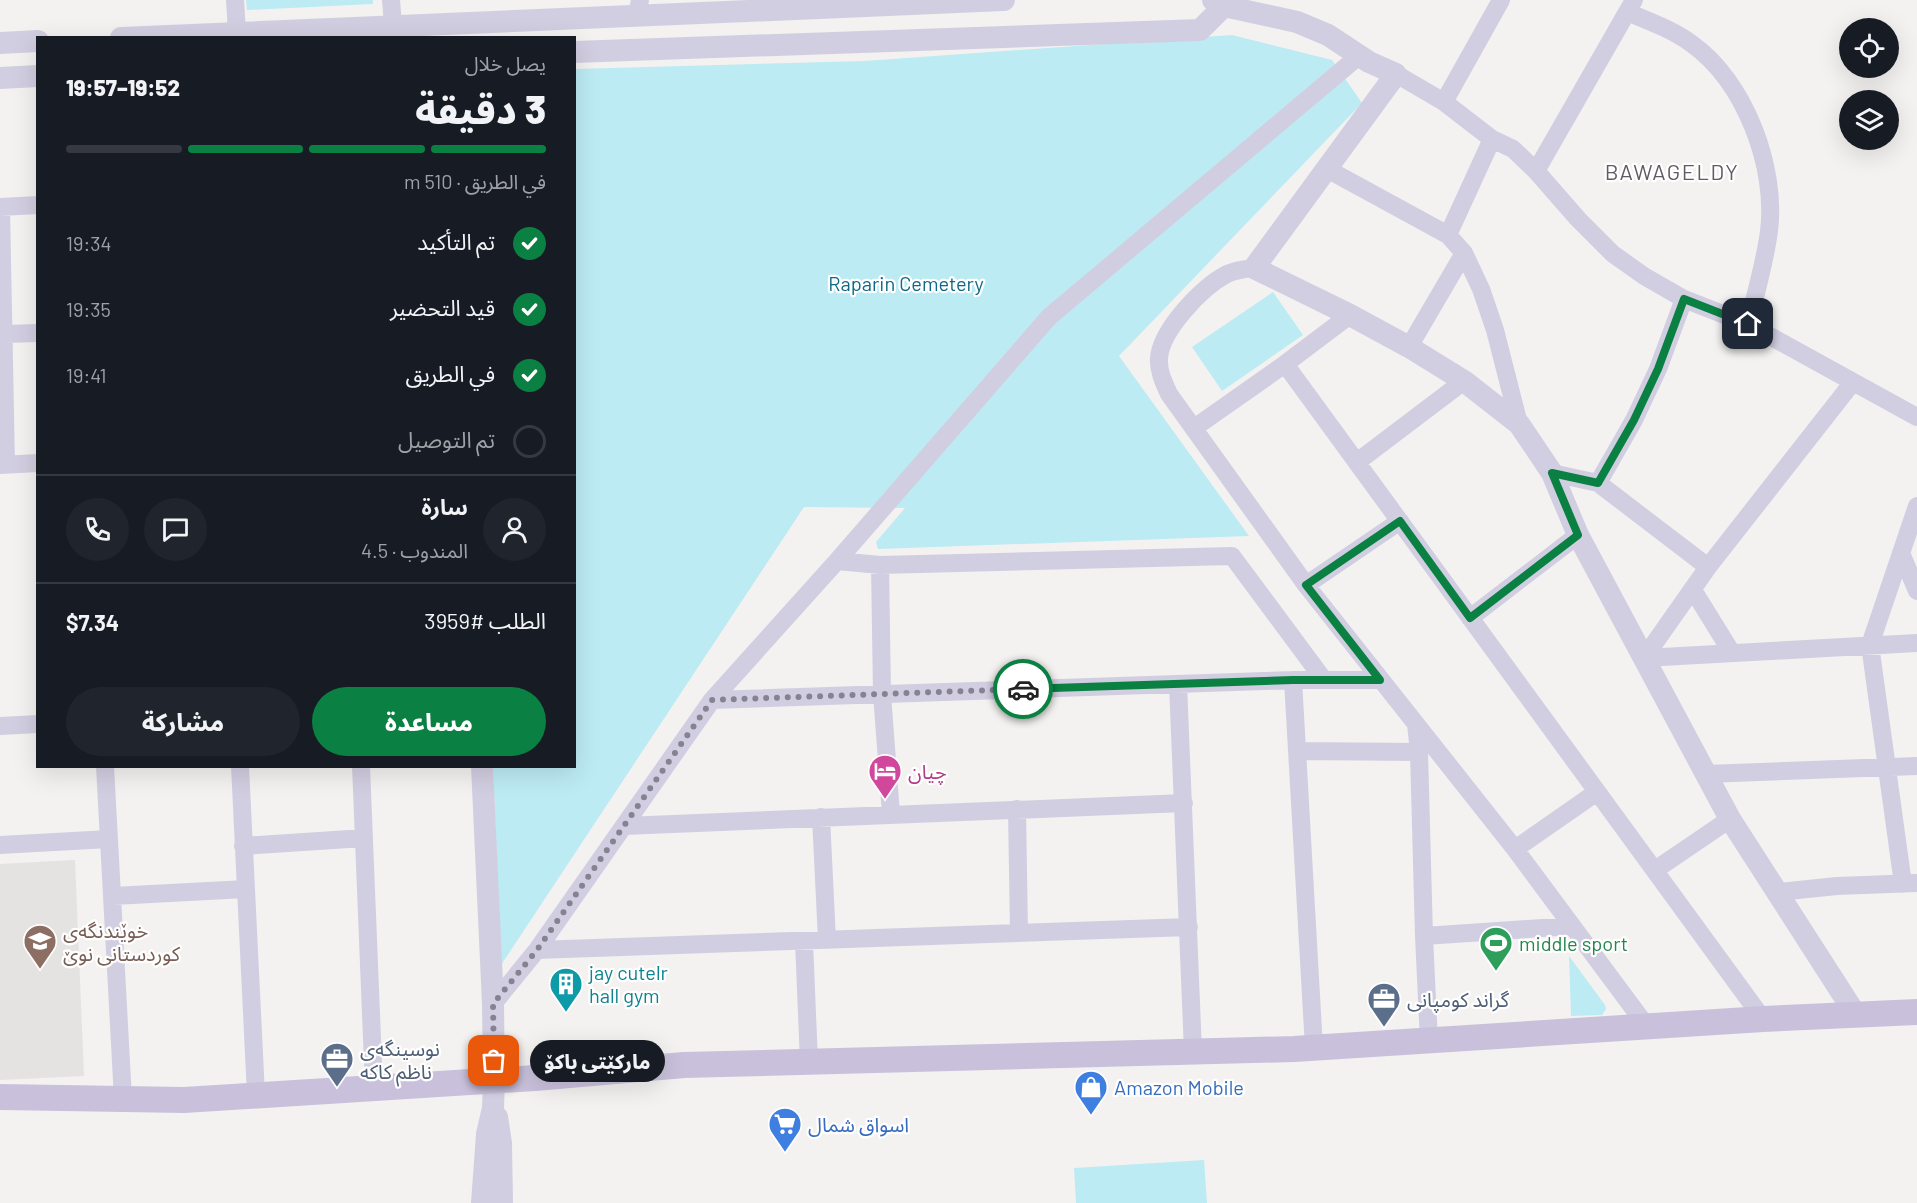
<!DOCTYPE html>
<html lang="ar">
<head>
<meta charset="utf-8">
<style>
  body { margin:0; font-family:Barlow,"Noto Sans Arabic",sans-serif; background:#20242c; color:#f1f3f6; direction:rtl; height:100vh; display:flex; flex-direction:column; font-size:22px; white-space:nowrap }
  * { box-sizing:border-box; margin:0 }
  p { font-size:20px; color:#9ea1a6 }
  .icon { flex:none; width:33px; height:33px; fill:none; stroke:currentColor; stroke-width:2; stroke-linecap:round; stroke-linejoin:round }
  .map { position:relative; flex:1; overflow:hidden; direction:ltr }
  .panel { position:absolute; left:36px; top:36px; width:540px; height:732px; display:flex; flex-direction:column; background:#171b24; border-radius:0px; box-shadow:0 6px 24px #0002; direction:rtl }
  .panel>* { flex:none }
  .tools { position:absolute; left:1839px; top:18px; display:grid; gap:12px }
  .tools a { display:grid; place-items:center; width:60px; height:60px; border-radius:50%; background:#171b24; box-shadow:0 6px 24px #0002; font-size:30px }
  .pin { position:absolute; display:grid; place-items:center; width:51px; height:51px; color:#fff; margin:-26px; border-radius:12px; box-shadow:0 3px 9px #0006 }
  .courier { position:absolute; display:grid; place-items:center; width:60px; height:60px; margin:-30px; border:4px solid #0b8043; border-radius:50%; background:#fff; color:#222; box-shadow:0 2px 8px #0007 }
  .bubble { position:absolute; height:42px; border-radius:21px; background:#171b24; box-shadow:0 6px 24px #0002; font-size:20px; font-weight:800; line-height:42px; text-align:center; direction:rtl }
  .overview em { font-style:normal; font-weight:800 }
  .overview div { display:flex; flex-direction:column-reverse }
  .overview { display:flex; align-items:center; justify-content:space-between; height:102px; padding:0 30px }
  h1 { font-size:39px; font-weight:800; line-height:45px }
  .bar { display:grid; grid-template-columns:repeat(4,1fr); gap:9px 6px; align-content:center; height:72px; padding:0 30px }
  .bar i { height:8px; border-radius:4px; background:#363941 }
  .bar .current { background:#0b8043 }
  .bar p { grid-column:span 4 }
  .line { display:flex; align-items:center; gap:15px; padding:0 30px; border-top:2px solid #363941 }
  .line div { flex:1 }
  .round { display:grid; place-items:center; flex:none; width:63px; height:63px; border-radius:32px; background:#20242c }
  ol { padding:0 30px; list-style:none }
  li { display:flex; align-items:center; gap:18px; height:66px }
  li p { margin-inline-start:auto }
  li .icon { padding:6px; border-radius:50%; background:#0b8043; color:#fff; stroke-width:4 }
  li:last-child { color:#9ea1a6 }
  li i { width:33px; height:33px; border:3px solid #363941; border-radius:50% }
  .button { display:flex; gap:12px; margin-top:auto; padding:12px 30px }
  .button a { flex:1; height:69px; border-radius:36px; background:#0b8043; color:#fff; font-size:24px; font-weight:800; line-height:69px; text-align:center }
  .button a+a { background:#20242c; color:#f1f3f6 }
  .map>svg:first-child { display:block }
</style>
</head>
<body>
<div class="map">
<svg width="1917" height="1203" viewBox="0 0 1917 1203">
  <rect width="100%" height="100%" fill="#f3f2f0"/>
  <path fill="#e4e3e2" d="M 75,860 L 84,1076 L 0,1080 L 0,864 Z"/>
  <path fill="#bcebf4" d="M 246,0 L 373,0 L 373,4 L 247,10 Z
    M 1232,35 L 1332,60 L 1362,103 L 1119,356 L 1249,536 L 878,549 L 876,542 L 905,508 L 804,507 L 501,965 L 493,767 L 574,766 L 575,69 L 864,61 Z
    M 1273,292 L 1303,335 L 1222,391 L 1192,347 Z
    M 1569,956 L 1605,1005 L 1606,1009 L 1602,1015 L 1571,1016 Z
    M 1204,1160 L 1207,1203 L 1076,1203 L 1074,1168 Z"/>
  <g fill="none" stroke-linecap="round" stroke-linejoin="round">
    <path stroke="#d2cee1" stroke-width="18" d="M 235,0 L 237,32
      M 391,0 L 393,25
      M 1627,12 C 1649,21 1673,30 1692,44 C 1745,82 1777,167 1769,231 C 1765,262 1756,293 1748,324
      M 637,15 L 640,0
      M 1396,74 L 1444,102 L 1492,139 L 1513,149 L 1536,171 L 1578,219 L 1613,254 L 1644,276 L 1684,299 L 1748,324 L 1917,417
      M 1444,102 L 1501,0
      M 1327,169 L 1448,235 L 1464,253 L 1481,289 L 1495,330 L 1519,424
      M 1536,171 L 1634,0
      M 0,207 L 38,205
      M 1,207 L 6,465
      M 1448,235 L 1492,139
      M 1254,268 C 1245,269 1235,270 1227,274 C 1202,287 1161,330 1159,358 C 1158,371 1164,383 1169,394 L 1306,585 L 1515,849 L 1648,1028
      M 4,334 L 38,333
      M 1409,347 L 1464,253
      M 1285,364 L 1763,1019
      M 1194,428 L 1285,364 L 1350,315
      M 1357,462 L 1464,381
      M 0,465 L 38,463
      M 1552,473 L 1598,483 L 1708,567
      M 1598,483 L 1634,420 L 1658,369 L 1684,299
      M 1901,553 L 1917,591
      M 837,561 L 880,565 L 1232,556 L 1324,680
      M 880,565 L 882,694 L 891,814
      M 1306,585 L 1400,521
      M 1693,590 L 1732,653
      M 1470,618 L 1578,535
      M 1644,658 L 1708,567 L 1853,382
      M 1644,658 L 1917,643
      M 1293,680 L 1314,1048
      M 1178,684 L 1193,1052
      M 712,700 L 1293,680 L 1380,680
      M 1416,724 L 1419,752 L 1424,936 L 1429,1042
      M 0,726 L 38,724
      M 1297,751 L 1419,752
      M 105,766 L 123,1099
      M 240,766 L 256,1095
      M 361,766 L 374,1088
      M 1706,774 L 1917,766
      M 1017,809 L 1019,933
      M 821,817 L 827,940
      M 624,826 L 1184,803
      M 0,845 L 109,839
      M 243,846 L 364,838
      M 1515,849 L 1597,792
      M 1655,870 L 1730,819
      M 1903,884 L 1870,645 L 1917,506
      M 1778,892 L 1837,886 L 1917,883
      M 113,896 L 246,889
      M 1424,936 L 1572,926
      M 804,941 L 809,1062
      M 537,950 L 1189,927
      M 493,1004 L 537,950 L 712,700 L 837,561 L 1049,317 L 1360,55"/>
    <path stroke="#d2cee1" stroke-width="22" d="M 1213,0 L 1224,6 L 1297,22 L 1328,35 L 1369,62 L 1396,74 L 1254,268 L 1350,315 L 1409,347 L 1464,381 L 1519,424 L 1552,473 L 1578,535 L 1730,819 L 1856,1015
      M 121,38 L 1004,0
      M 0,43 L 38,41
      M 574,52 L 1200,30 L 1224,6
      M 0,78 L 38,76
      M 482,766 L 493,1004 L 494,1081 L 493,1108 L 487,1134 L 482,1203
      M 497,1117 L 501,1143 L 502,1203"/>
    <path stroke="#c9c1db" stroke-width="26" d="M 0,1097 L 184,1100 L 535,1078 L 684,1065 L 1294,1049 L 1763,1019 L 1917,1012"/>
  </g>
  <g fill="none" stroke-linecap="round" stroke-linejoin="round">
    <path stroke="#868292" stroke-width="6" stroke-dasharray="0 10.8" d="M 494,1061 L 493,1004 L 537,950 L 712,700 L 1023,689"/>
    <path stroke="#0b8043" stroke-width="8" d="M 1023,689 L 1293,680 L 1380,680 L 1306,585 L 1400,521 L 1470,618 L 1578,535 L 1552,473 L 1598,483 L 1634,420 L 1658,369 L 1684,299 L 1748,324"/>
  </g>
  <defs>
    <g id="hotel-pin" transform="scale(1.725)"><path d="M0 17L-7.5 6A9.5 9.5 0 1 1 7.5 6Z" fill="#d1479c" stroke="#fff"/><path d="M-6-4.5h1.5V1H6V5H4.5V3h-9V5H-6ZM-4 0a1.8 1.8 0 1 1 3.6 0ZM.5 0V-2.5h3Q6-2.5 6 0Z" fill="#fff"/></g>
    <g id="school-pin" transform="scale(1.725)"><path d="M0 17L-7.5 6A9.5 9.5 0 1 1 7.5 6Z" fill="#8d6e63" stroke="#fff"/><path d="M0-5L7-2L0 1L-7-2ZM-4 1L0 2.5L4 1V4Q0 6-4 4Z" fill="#fff"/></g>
    <g id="stadium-pin" transform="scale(1.725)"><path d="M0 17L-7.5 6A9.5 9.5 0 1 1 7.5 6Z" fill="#2e9e5b" stroke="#fff"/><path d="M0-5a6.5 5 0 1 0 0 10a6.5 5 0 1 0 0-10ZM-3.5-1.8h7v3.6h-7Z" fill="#fff"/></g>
    <g id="building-pin" transform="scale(1.725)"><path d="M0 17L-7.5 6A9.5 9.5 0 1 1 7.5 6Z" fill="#0f9aa8" stroke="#fff"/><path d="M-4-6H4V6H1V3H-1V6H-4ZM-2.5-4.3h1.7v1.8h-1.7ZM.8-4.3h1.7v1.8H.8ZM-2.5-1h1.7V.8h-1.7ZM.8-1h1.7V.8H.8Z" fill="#fff"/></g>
    <g id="office-pin" transform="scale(1.725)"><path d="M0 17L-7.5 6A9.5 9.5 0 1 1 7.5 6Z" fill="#5c6f8a" stroke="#fff"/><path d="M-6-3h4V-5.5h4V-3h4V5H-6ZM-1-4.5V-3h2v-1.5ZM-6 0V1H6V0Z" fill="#fff"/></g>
    <g id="shop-pin" transform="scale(1.725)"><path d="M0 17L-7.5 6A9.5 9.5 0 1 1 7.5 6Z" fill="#3f7fe0" stroke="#fff"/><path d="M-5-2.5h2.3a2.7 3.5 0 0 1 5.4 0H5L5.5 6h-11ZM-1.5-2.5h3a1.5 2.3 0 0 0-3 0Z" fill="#fff"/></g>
    <g id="supermarket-pin" transform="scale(1.725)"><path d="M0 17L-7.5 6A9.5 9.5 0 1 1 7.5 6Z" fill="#3f7fe0" stroke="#fff"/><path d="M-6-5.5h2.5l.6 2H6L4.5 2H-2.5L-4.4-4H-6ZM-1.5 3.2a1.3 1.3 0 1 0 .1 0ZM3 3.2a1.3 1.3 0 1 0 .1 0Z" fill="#fff"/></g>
  </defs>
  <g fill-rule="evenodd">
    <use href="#hotel-pin" x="885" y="771"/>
    <use href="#school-pin" x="40" y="941"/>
    <use href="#stadium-pin" x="1496" y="943"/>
    <use href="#building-pin" x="566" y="984"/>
    <use href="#office-pin" x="1384" y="999"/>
    <use href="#office-pin" x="337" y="1059"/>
    <use href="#shop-pin" x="1091" y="1087"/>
    <use href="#supermarket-pin" x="785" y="1124"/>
  </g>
  <g text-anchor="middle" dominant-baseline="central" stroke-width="4.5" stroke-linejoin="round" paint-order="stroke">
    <g font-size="20" fill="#0f6889" stroke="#fff">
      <text x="906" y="283">Raparin Cemetery</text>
    </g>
    <g font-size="20" fill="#b23c85" stroke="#fff" text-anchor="start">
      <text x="908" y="771">چيان</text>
    </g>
    <g font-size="20" fill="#785e54" stroke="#fff" text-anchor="start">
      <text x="63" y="930">خوێندنگەی<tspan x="63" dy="23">کوردستانی نوێ</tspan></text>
    </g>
    <g font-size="20" fill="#27864d" stroke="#fff" text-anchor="start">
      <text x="1519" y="943">middle sport</text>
    </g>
    <g font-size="20" fill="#0d838f" stroke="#fff" text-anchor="start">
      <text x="589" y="972">jay cutelr<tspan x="589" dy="23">hall gym</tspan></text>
    </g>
    <g font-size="20" fill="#4e5e75" stroke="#fff" text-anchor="start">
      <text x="1407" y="999">گراند كومپانى</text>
      <text x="360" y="1048">نوسینگەی<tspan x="360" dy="23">ناظم کاکە</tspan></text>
    </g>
    <g font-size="20" fill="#366cbe" stroke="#fff" text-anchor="start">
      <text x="1114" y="1087">Amazon Mobile</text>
      <text x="808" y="1124">اسواق شمال</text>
    </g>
    <g font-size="22" letter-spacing="1.5" fill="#5f5c66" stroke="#fff">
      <text x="1672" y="171">BAWAGELDY</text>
    </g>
  </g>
</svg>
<div class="tools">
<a><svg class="icon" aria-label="locate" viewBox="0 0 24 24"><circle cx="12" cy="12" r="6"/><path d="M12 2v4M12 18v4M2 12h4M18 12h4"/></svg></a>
<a><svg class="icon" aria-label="layers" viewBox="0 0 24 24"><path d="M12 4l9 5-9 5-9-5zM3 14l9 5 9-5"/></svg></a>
</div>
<div class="pin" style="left:494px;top:1061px;background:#ea580c"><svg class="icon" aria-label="bag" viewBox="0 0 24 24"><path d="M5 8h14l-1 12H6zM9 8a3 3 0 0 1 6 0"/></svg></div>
<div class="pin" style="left:1748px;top:324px;background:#1f2937"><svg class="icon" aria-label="home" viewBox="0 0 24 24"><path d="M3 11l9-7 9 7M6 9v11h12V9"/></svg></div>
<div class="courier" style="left:1023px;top:689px"><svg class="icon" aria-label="car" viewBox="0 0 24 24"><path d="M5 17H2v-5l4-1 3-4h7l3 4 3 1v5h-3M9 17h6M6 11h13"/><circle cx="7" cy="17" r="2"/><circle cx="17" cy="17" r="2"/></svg></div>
<div class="bubble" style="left:530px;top:1040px;width:135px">مارکێتی باکۆ</div>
<section class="panel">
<div class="overview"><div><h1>3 دقيقة</h1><p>يصل خلال</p></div><em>19:52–19:57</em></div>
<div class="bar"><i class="current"></i><i class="current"></i><i class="current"></i><i></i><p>في الطريق · 510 m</p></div>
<ol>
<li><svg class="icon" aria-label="check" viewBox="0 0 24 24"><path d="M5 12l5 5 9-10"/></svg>تم التأكيد<p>19:34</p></li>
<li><svg class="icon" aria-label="check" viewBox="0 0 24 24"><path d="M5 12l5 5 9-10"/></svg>قيد التحضير<p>19:35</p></li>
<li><svg class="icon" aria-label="check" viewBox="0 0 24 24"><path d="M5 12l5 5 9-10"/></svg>في الطريق<p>19:41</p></li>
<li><i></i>تم التوصيل</li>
</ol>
<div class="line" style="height:108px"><a class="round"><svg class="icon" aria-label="person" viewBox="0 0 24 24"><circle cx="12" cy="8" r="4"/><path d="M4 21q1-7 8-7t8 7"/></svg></a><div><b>سارة</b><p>المندوب · 4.5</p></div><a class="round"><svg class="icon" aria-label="chat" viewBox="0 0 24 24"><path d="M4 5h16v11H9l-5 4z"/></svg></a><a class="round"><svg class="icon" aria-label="phone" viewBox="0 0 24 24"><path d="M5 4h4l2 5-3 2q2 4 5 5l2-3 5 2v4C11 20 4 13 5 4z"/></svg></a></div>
<div class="line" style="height:78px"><div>الطلب #3959</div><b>$7.34</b></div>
<div class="button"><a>مساعدة</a><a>مشاركة</a></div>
</section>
</div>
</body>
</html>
